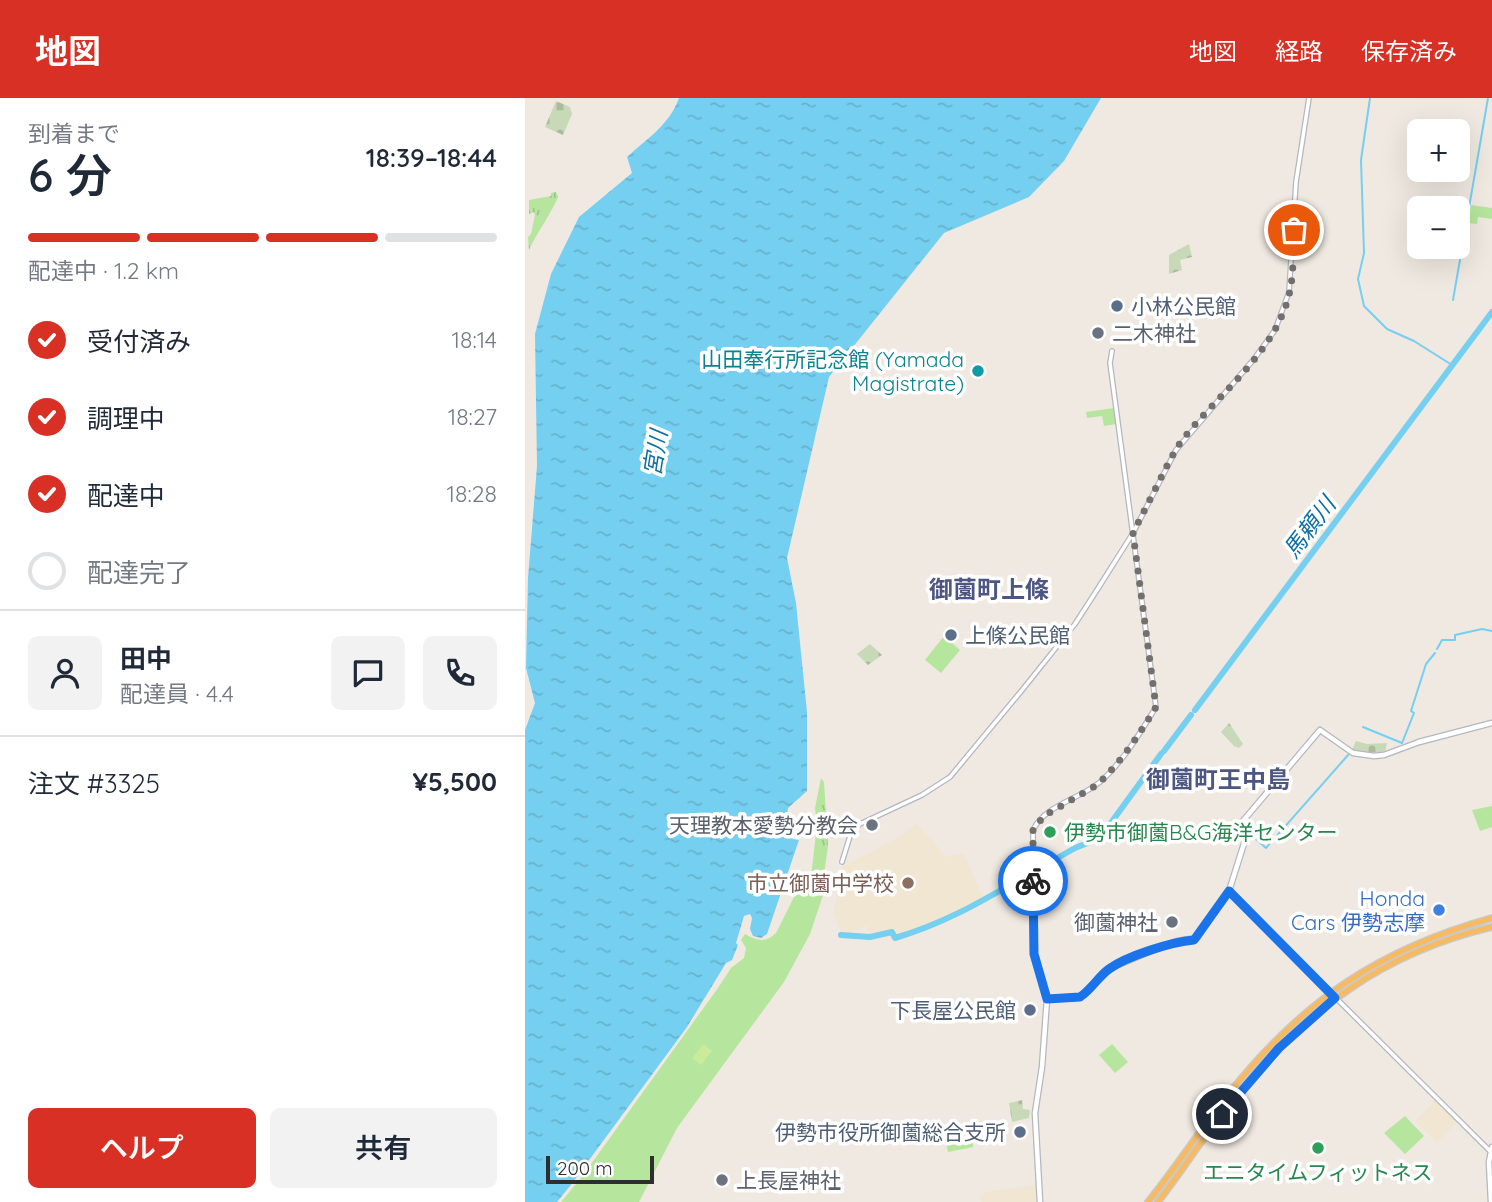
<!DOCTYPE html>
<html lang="ja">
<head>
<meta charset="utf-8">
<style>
  body { margin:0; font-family:Quicksand,"Noto Sans JP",sans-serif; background:#f2f2f3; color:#1f2937; height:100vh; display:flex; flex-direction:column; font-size:26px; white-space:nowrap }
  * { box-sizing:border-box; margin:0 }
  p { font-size:23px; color:#747a83 }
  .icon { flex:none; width:38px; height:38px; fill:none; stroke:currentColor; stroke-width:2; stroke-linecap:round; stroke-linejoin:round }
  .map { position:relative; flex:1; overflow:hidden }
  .sheet { display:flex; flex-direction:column; background:#fff; width:525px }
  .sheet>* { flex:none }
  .buttons { position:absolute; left:882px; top:21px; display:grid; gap:14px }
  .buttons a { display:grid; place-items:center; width:63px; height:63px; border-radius:10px; background:#fff; box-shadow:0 7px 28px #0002; font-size:35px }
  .scale { position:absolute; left:21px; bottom:18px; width:108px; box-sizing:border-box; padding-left:7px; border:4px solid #2e2e2e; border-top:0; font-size:19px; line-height:24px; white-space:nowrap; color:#2e2e2e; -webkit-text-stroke:5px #fff; paint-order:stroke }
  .pin { position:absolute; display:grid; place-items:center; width:60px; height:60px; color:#fff; margin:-30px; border:4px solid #fff; border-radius:50%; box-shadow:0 2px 7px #0007 }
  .courier { position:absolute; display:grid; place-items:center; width:70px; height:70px; margin:-35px; border:5px solid #1a73e8; border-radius:50%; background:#fff; color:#222; box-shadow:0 2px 9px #0007 }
  .overview em { font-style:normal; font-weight:600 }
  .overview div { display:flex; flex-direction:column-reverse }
  .overview { display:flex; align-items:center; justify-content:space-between; height:119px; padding:0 28px }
  h1 { font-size:46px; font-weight:600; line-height:52px }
  .bar { display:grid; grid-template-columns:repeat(4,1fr); gap:10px 7px; align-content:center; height:84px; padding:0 28px }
  .bar i { height:9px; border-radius:5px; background:#e0e1e3 }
  .bar .selected { background:#d93025 }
  .bar p { grid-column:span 4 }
  .line { display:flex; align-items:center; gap:18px; padding:0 28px; border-top:2px solid #e0e1e3 }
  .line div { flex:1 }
  .round { display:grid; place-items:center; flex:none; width:74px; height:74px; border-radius:10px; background:#f2f2f3 }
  ol { padding:0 28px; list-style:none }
  li { display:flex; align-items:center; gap:21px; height:77px }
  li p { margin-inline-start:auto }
  li .icon { padding:7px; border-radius:50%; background:#d93025; color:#fff; stroke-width:4 }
  li:last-child { color:#747a83 }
  li i { width:38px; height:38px; border:4px solid #e0e1e3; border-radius:50% }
  .button { display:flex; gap:14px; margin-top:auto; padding:14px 28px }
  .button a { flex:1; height:80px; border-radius:10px; background:#d93025; color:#fff; font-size:28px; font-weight:600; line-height:80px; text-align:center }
  .button a+a { background:#f2f2f3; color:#1f2937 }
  header { display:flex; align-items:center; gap:42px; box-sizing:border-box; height:98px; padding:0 35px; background:#d93025; color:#fff }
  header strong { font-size:33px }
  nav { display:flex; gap:38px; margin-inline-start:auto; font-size:24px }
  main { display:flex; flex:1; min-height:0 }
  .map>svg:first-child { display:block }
</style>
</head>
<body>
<header>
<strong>地図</strong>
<nav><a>地図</a><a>経路</a><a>保存済み</a></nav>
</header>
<main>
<section class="sheet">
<div class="overview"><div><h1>6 分</h1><p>到着まで</p></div><em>18:39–18:44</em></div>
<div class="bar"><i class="selected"></i><i class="selected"></i><i class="selected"></i><i></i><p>配達中 · 1.2 km</p></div>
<ol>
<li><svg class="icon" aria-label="check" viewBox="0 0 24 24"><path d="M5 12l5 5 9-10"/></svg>受付済み<p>18:14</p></li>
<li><svg class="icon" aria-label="check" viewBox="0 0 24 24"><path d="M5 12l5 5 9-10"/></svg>調理中<p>18:27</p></li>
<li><svg class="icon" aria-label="check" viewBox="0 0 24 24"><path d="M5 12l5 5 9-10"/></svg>配達中<p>18:28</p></li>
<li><i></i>配達完了</li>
</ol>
<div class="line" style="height:126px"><a class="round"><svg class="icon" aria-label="person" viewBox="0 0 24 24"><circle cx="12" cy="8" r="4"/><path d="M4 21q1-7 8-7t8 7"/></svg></a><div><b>田中</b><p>配達員 · 4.4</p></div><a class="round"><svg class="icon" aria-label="chat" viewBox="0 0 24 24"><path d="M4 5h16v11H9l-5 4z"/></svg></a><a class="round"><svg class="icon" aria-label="phone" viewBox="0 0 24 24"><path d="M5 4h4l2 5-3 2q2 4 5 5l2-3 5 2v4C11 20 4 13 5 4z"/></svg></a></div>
<div class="line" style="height:91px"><div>注文 #3325</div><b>¥5,500</b></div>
<div class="button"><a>ヘルプ</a><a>共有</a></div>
</section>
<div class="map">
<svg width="967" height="1104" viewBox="0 0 967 1104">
  <defs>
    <pattern id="grass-tufts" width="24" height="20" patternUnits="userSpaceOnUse" patternTransform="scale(1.75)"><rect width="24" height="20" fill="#b6e59e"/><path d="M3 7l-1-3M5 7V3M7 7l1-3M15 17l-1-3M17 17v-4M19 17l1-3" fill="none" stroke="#9dc588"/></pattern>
    <pattern id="cemetery-stones" width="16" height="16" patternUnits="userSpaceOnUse" patternTransform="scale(1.75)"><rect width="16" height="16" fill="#c8d9b8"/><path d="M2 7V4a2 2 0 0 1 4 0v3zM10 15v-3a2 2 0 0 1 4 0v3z" fill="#acbb9e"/></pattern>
    <pattern id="water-ripples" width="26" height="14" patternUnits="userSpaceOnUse" patternTransform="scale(1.75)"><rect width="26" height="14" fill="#75cff0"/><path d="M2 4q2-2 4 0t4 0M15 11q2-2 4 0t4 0" fill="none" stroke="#66b2ce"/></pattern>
  </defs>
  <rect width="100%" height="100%" fill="#efe9e1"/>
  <path fill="#f0e6d1" d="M 392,725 L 421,759 L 439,755 L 458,801 L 432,815 L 388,834 L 370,838 L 368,833 L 345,838 L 341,828 L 317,838 L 309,816 L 317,769 L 372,740 Z
    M 911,1001 L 933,1023 L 912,1044 L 890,1023 Z
    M 511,1087 L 512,1104 L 456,1104 L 455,1097 L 460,1094 Z"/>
  <path fill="url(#grass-tufts)" d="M 31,94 L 33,99 C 25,118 12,134 4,152 L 3,139 L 6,136 L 10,117 L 9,114 L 4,116 L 4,102 L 26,98 L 26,95 Z
    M 296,680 L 299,684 L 303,748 L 297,791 L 285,788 L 292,726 L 290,710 Z"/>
  <path fill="url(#cemetery-stones)" d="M 31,3 L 45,9 L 47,16 L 38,37 L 20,29 Z
    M 664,146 L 667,159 L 655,162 L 657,172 L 644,176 L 644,157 Z
    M 345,546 L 357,557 L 343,567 L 332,556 Z
    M 704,625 L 718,646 L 714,650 L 709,648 L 696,634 Z
    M 831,643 L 842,646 L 862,645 L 860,654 L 837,655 L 827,652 Z
    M 497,1002 L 498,1011 L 505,1012 L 504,1020 L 487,1024 L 484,1005 Z"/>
  <path fill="#b6e59e" d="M 946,107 L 967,110 L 967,121 L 953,119 L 952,126 L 943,125 Z
    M 589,310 L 591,326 L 579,328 L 577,318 L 562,320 L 561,314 Z
    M 419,538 L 435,552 L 416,575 L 400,562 Z
    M 967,708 L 967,729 L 955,733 L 947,712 Z
    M 273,791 L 299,794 L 285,836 L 259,884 L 152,1030 L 114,1104 L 36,1104 L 56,1080 L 193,890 L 206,870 L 219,860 L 221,850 L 216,842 L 220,836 C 232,843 241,845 251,835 Z
    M 587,946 L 603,964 L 590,975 L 574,957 Z
    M 880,1018 L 899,1038 L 880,1056 L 859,1035 Z
    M 448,1041 L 448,1049 L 423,1054 L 421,1046 Z"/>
  <path fill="#c9ec9a" d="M 179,946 L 187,953 L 176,967 L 167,960 Z"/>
  <path fill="url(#water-ripples)" d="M 154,0 L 576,0 L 539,63 L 504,99 L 419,135 L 304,279 L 262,460 L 271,505 L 282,614 L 282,693 L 263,710 L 260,736 L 268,741 L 274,742 L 242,836 L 236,840 L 228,838 L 225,831 L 227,820 L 225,816 L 219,818 L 211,845 L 213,847 L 207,862 L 201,865 L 162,929 L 45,1088 L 32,1104 L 0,1104 L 0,632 L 10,605 L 1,570 L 3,480 L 12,368 L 10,236 L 26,176 L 54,119 L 107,75 L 102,59 C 122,41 145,26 154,0 Z"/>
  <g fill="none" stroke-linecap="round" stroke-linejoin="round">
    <path stroke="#75cff0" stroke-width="2" d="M 845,0 L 836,62 L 839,155 L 833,181 L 839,208 L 862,231 L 889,243 L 927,267
      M 928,202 L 963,0
      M 912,551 L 917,542 L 930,542 L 930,537 L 957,531 L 967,533
      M 838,629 L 877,645 L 889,615 L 886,613 L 901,566 L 910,555
      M 726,737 L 741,750 L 824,656"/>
    <path stroke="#75cff0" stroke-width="6" d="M 670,612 L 967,214
      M 639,653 L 666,617
      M 513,771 L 550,750 L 575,740 L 636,656
      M 316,837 L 345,839 L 367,834 L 370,840 C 421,825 459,802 504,776"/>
    <g stroke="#b4b7c1" stroke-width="6">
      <path id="tertiary" d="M 317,764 L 326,735 L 335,726 L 397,697 L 425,679 L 498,591 L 550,526 L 572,492 L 608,435 L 651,352 L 729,261 L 750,232 L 764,194 L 771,84 L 784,0
        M 704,793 L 806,896
        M 522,901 L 509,856 L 508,732 C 520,707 555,701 575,684 C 598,664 615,635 631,609 L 585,265 L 587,253
        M 812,901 L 965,1053"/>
    </g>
    <g stroke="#b4b7c1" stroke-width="7">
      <path id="secondary" d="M 515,1104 L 510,1015 L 517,969 L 522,901 L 555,899 L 583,871 L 631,851 L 652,843 L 672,840 L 704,793 L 722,736 L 712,730 L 795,632 L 828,655 L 849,658 L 859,657 L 894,644 L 967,625
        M 966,1104 L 964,1064 L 967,1049"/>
    </g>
    <g stroke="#c9c9c9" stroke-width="8">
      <path id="trunk" d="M 623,1104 C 652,1068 677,1029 706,993 C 779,902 855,851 967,820
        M 633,1104 C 660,1069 684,1030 713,996 C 784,911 857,855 967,829"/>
    </g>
    <use href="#tertiary" stroke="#fff" stroke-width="3.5"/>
    <use href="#secondary" stroke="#fff" stroke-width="4.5"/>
    <use href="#trunk" stroke="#f8ba60" stroke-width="5"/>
  </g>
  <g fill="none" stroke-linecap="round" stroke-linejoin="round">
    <path stroke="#726f6d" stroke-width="7" stroke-dasharray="0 12.6" d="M 508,783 L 508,732 L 519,718 L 572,687 C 596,664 614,637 631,609 L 608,435 L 646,360 L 655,345 C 691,297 749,257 764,197 C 769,177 768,153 769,132"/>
    <path stroke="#1a73e8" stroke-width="9" d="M 508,783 L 509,856 L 522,901 L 555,899 C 566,892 573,879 584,871 C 602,858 646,844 669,842 L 704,793 L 810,900 L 754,950 L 697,1016"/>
  </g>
  <g fill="#5c6f8a" stroke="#fff" stroke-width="2.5">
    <circle cx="592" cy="208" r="7"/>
    <circle cx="426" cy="537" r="7"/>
    <circle cx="505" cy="912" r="7"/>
    <circle cx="495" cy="1034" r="7"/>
  </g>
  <g fill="#6b7280" stroke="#fff" stroke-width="2.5">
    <circle cx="573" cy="235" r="7"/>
    <circle cx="347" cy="727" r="7"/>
    <circle cx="647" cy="824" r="7"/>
    <circle cx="197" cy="1082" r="7"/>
  </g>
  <circle fill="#0f9aa8" stroke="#fff" stroke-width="2.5" cx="453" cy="273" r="7"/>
  <g fill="#2e9e5b" stroke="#fff" stroke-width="2.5">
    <circle cx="525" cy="734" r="7"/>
    <circle cx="793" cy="1050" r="7"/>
  </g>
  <circle fill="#8d6e63" stroke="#fff" stroke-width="2.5" cx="383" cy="785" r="7"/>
  <circle fill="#3f7fe0" stroke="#fff" stroke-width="2.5" cx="914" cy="812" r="7"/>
  <g text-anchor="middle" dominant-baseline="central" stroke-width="7" stroke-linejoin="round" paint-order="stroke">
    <g font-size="21" fill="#4e5e75" stroke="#fff" text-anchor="start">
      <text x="606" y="208">小林公民館</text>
      <text x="440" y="537">上條公民館</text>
      <text x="491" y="912" text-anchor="end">下長屋公民館</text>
      <text x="481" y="1034" text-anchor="end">伊勢市役所御薗総合支所</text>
    </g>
    <g font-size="21" fill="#5b616d" stroke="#fff" text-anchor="start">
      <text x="587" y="235">二木神社</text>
      <text x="333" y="727" text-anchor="end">天理教本愛勢分教会</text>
      <text x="633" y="824" text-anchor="end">御薗神社</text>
      <text x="211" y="1082">上長屋神社</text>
    </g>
    <g font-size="21" fill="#0d838f" stroke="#fff" text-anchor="end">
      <text x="439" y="261">山田奉行所記念館 (Yamada<tspan x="439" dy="24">Magistrate)</tspan></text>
    </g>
    <g font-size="21" fill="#27864d" stroke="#fff" text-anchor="start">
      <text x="539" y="734">伊勢市御薗B&amp;G海洋センター</text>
      <text x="793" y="1074" text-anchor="middle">エニタイムフィットネス</text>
    </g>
    <g font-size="21" fill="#785e54" stroke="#fff" text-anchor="end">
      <text x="369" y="785">市立御薗中学校</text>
    </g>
    <g font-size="21" fill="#366cbe" stroke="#fff" text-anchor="end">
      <text x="900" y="800">Honda<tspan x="900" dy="24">Cars 伊勢志摩</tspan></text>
    </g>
    <g font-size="23" font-style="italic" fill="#0d6fa3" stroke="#fff">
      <text transform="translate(130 355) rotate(-81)">宮川</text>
      <text transform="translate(784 429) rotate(-53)">馬頼川</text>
    </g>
    <g font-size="24" font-weight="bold" fill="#4d5680" stroke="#fff">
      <text x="464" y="491">御薗町上條</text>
      <text x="693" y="681">御薗町王中島</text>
    </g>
  </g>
</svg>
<div class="buttons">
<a>+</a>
<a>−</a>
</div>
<div class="scale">200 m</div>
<div class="pin" style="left:769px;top:132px;background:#ea580c"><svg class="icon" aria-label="bag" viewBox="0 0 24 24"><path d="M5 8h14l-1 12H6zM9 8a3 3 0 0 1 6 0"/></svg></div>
<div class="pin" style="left:697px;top:1016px;background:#1f2937"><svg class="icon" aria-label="home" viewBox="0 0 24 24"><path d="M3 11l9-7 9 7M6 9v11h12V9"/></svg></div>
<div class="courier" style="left:508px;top:783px"><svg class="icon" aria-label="bike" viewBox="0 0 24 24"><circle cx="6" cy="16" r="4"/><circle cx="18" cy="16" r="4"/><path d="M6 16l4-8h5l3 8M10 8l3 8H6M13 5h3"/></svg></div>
</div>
</main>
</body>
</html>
